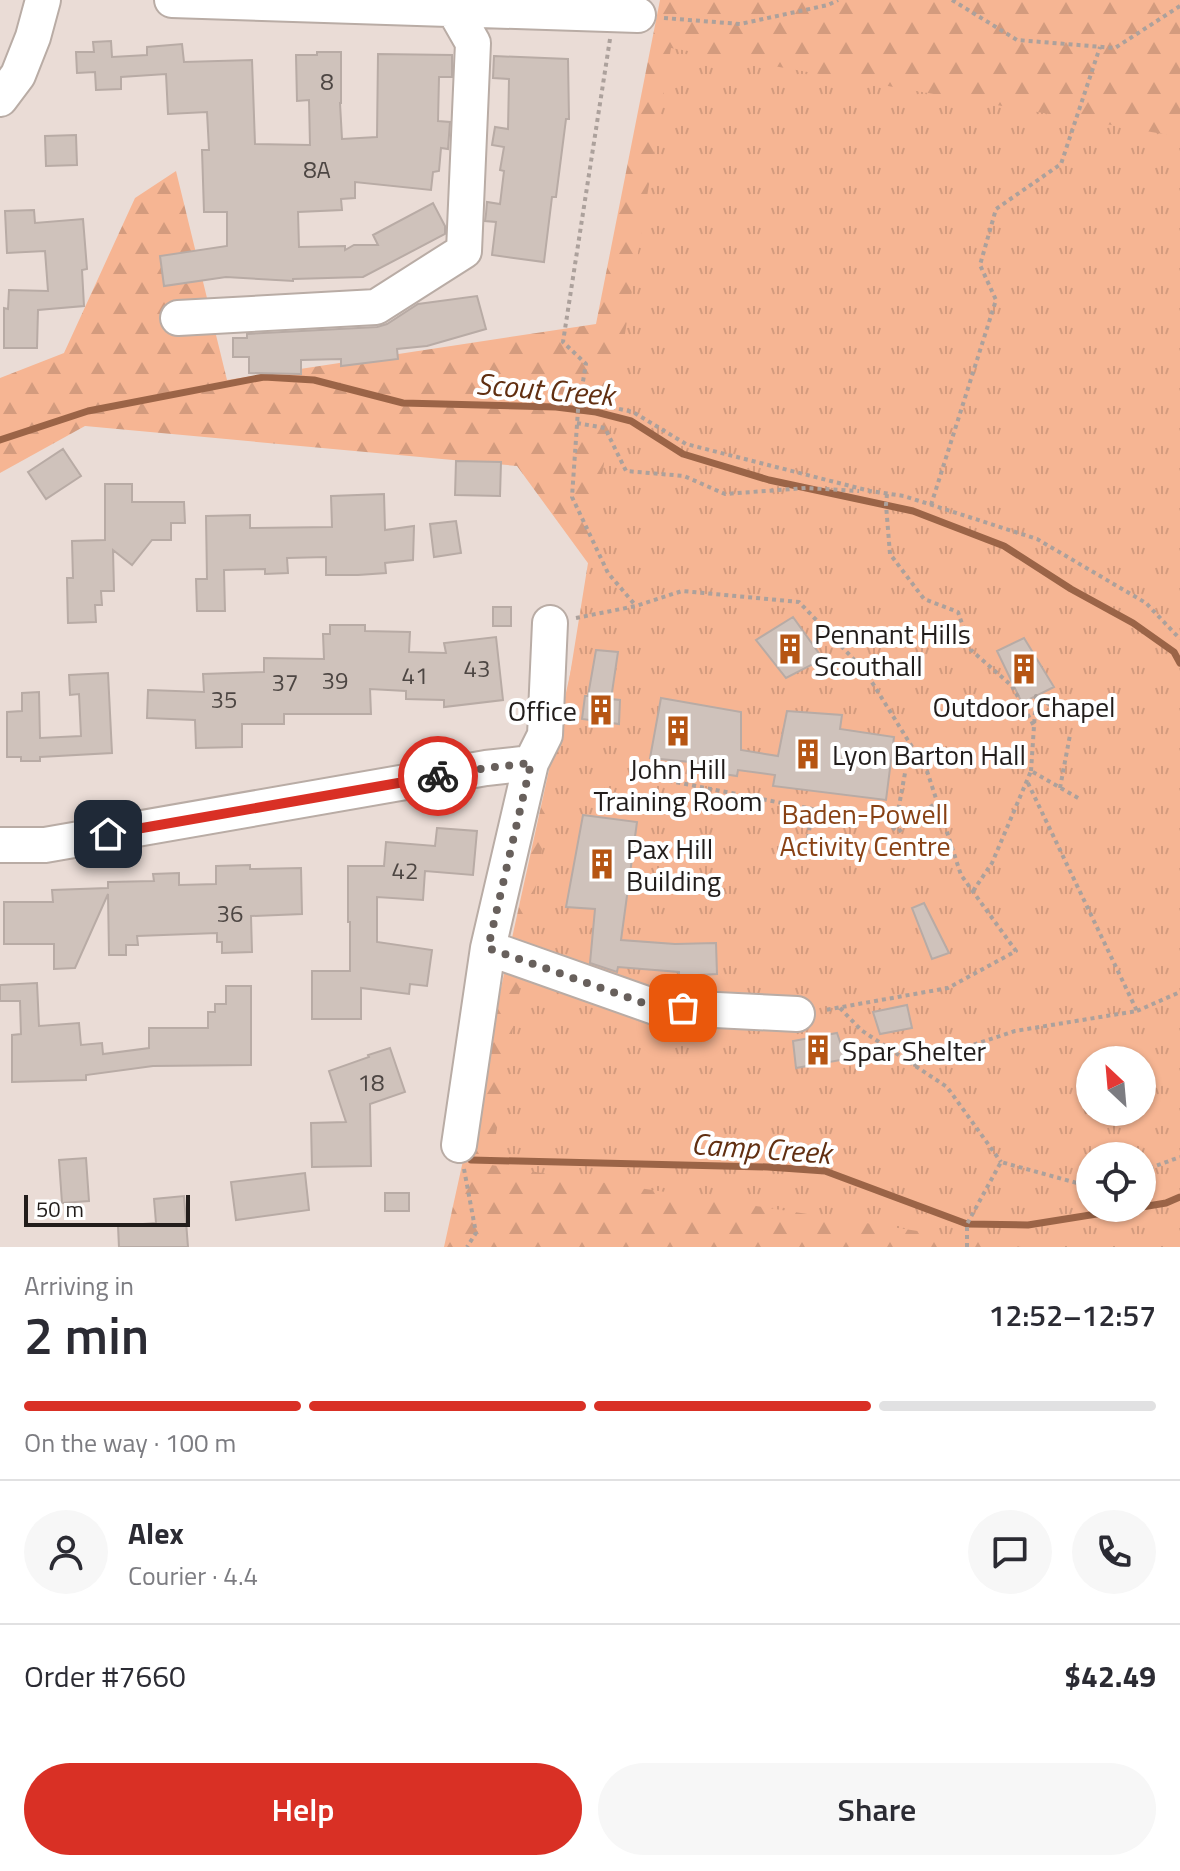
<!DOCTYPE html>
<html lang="en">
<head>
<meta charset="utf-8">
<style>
  body { margin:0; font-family:"Titillium Web",sans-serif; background:#f7f7f7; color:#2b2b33; height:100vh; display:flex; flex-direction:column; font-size:30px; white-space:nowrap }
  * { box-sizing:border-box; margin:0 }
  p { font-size:26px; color:#7c7c81 }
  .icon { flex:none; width:44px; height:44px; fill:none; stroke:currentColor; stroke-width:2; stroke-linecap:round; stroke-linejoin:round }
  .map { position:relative; height:1247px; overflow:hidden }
  .drawer { display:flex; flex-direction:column; background:#fff; flex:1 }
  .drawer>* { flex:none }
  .needle { width:52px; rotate:334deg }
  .fabs { position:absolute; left:1076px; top:1046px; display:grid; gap:16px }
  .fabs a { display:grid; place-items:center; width:80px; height:80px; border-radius:50%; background:#fff; box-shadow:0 2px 6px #0004; font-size:40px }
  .scale { position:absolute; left:24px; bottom:20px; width:166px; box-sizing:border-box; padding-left:8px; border:4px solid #221d1b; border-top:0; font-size:22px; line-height:28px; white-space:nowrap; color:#221d1b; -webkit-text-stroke:6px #fff; paint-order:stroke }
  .pin { position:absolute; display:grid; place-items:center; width:68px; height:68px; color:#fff; margin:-34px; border-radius:16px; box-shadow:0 4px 12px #0006 }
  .courier { position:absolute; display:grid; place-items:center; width:80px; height:80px; margin:-40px; border:6px solid #d93025; border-radius:50%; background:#fff; color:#222; box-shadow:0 2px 10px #0007 }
  .overview em { font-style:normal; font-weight:600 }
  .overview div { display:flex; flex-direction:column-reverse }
  .overview { display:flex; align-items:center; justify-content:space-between; height:136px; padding:0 24px }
  h1 { font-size:52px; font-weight:600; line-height:60px }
  .bar { display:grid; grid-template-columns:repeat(4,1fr); gap:12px 8px; align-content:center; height:96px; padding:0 24px }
  .bar i { height:10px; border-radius:6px; background:#e1e1e2 }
  .bar .selected { background:#d93025 }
  .bar p { grid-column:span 4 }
  .line { display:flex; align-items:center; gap:20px; padding:0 24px; border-top:2px solid #e1e1e2 }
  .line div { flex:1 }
  .round { display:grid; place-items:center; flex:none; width:84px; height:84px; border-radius:42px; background:#f7f7f7 }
  .action { display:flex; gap:16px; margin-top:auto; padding:16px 24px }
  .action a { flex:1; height:92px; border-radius:48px; background:#d93025; color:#fff; font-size:32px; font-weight:600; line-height:92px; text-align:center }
  .action a+a { background:#f7f7f7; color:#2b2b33 }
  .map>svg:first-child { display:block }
</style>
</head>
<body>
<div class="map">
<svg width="1180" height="1247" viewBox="0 0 1180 1247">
  <defs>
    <pattern id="forest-firs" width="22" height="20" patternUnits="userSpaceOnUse" patternTransform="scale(2)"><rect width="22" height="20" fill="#f6b593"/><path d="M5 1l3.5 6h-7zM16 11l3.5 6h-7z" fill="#d39b7e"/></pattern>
    <pattern id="park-tufts" width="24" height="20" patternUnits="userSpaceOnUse" patternTransform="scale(2)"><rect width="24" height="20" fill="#f6b593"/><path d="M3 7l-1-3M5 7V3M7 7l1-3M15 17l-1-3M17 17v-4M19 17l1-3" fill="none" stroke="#d39b7e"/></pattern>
  </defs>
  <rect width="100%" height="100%" fill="#eadcd6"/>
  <path fill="url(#forest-firs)" fill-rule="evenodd" d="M 660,0 L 1180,0 L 1180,1247 L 444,1247 L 593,570 L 517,466 L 85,426 L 0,473 L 0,378 L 64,353 L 135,198 L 176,171 L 227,380 L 596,324 ZM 1090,1060 L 1142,1060 L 1142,1112 L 1090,1112 ZM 1090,1156 L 1142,1156 L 1142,1208 L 1090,1208 Z"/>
  <path fill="url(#park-tufts)" fill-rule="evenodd" d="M 671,48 L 1180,137 L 1180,1247 L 1021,1247 L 491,1165 ZM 1090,1060 L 1142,1060 L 1142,1112 L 1090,1112 ZM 1090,1156 L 1142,1156 L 1142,1208 L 1090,1208 Z"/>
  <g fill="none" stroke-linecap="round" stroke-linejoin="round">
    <path stroke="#9b6447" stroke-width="7" d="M 0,440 L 88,411 L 264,377 L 314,380 L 403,403 L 556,407 L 596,412 L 631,421 L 683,454 L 769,480 L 913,511 L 1004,546 L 1071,589 L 1133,623 L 1174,652 L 1180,663
      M 471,1160 L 768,1167 L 825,1171 L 967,1224 L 1028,1225 L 1134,1208
      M 1142,1207 L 1166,1203 L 1180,1197"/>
  </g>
  <path fill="#cfc2bb" stroke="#b8aba5" stroke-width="2" d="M 111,41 L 112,57 L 147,55 L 147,47 L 182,44 L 184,62 L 252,60 L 255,144 L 310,145 L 309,100 L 297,101 L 296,55 L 317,55 L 317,52 L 341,52 L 341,103 L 340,103 L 342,139 L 377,137 L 378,54 L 452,55 L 452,77 L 439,77 L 438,121 L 450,122 L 448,149 L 441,148 L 439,171 L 433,172 L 431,190 L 355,182 L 355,198 L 341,199 L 342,210 L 298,212 L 299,247 L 345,246 L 345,250 L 354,245 L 378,245 L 373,235 L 433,203 L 445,226 L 445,234 L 363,277 L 293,279 L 293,281 L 226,277 L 164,286 L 160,256 L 227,246 L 227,212 L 204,212 L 202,150 L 209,150 L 207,112 L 168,114 L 166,74 L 121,77 L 121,89 L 96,90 L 95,72 L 77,73 L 76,52 L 94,52 L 93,42 Z
    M 494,56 L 568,59 L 569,119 L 566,119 L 556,197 L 552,197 L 544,262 L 492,255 L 496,222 L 485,221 L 486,214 L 487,202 L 500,204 L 504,171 L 500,170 L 504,147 L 492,145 L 495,127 L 508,129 L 509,79 L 493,78 Z
    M 76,135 L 77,165 L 46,166 L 45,136 Z
    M 34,210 L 35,223 L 83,219 L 87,269 L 82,270 L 84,306 L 38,310 L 37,348 L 4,348 L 4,308 L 8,309 L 9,290 L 48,291 L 45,251 L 7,253 L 5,211 Z
    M 477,296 L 486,329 L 427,346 L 397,349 L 398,359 L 341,366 L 341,359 L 301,360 L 301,374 L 249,373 L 249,357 L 233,357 L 233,338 L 247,338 L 247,334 L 377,327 L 387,324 L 418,304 Z
    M 63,449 L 81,476 L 46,499 L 28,472 Z
    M 456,461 L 501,462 L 500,496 L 455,495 Z
    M 105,484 L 132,484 L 132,502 L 184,502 L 185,523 L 171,523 L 171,540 L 152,540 L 132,565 L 113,550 L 114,591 L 101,591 L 102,605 L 95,605 L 96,622 L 68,623 L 67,578 L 73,578 L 72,541 L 105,540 Z
    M 384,494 L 385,530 L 414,526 L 413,560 L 385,563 L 386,573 L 358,575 L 326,575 L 326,557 L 287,558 L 288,573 L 265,574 L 265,569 L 224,570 L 225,611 L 197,611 L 196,579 L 207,579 L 206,516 L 250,515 L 250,528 L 332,527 L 331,496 Z
    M 456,521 L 461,553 L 434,557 L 430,524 Z
    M 493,607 L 511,607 L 511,626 L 493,626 Z
    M 793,617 L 823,659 L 786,678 L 756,640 Z
    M 330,625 L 365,625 L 365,631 L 410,632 L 409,652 L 446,653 L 444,643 L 496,637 L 503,700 L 444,707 L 444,700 L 406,699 L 406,691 L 370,689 L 371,714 L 284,714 L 284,724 L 242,724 L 242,747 L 196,748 L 195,720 L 147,718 L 148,690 L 204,692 L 203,674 L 264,672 L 264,658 L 324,659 L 323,634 L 330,634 Z
    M 1024,638 L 1054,687 L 1022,703 L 997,651 Z
    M 596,650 L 618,652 L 611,699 L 620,700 L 619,724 L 582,719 L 585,696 L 588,696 Z
    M 108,673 L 112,753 L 40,757 L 40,761 L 21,761 L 21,757 L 7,757 L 7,712 L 22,711 L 22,693 L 39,692 L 40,738 L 81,736 L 79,694 L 70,695 L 69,675 Z
    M 661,698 L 741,712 L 741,750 L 778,756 L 787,711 L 842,715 L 840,729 L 894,737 L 886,800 L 773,786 L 775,775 L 738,770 L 737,776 L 709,772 L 710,764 L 650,758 Z
    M 583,815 L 637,822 L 621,940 L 675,944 L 716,943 L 717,974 L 679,976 L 679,972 L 618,967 L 617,972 L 590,963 L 595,909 L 566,907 Z
    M 437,828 L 477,831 L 473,875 L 425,871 L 423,900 L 377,897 L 377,942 L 432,950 L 427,986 L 410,984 L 409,994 L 361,988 L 361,1019 L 312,1019 L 312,971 L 350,971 L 350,922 L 348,922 L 348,866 L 384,866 L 386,842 L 435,846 Z
    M 250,865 L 250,869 L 301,868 L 302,914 L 251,916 L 252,952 L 222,953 L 222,942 L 217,942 L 217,933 L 137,936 L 138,945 L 126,945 L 126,955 L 109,955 L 108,894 L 75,968 L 54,969 L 54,944 L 4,944 L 4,902 L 53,902 L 52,890 L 108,888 L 108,882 L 154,881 L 153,874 L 179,873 L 179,885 L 216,884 L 216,866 Z
    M 924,903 L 949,953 L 932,959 L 912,908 Z
    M 37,983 L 39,1026 L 79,1023 L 81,1045 L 102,1043 L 103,1054 L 149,1048 L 149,1028 L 208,1028 L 208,1012 L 215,1012 L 215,1004 L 226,1004 L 226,986 L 251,986 L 251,1065 L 153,1066 L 86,1075 L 86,1080 L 12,1082 L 12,1035 L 21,1034 L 20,1001 L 0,1001 L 0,985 Z
    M 907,1005 L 912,1028 L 880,1034 L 873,1012 Z
    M 837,1033 L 846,1059 L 796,1068 L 793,1041 Z
    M 390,1048 L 405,1092 L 370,1104 L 371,1166 L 312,1167 L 311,1123 L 346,1122 L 329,1071 L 369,1057 L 368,1055 Z
    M 86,1158 L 89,1201 L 62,1203 L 59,1160 Z
    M 305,1173 L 309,1210 L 236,1220 L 231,1182 Z
    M 385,1193 L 409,1193 L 409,1211 L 385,1211 Z
    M 184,1196 L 188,1247 L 119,1247 L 118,1226 L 156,1223 L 154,1199 Z"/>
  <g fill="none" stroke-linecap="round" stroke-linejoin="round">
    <g stroke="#b9aca5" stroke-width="38">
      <path id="minor" d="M 172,0 L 638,15
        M 0,99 L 18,75 L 33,37 L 43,0
        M 178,318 L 376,307 L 464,251 L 473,43 L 453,8
        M 0,845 L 45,845 L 486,768 L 531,763
        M 488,948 L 655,1007 L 797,1014
        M 459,1145 L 488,948 L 531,763 L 545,735 L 550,623"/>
    </g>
    <path stroke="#aca19c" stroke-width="4" stroke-dasharray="4 4" stroke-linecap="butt" d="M 952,0 L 1017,40 L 1115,48 L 1180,6
      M 664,18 L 740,24 L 828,5 L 838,0
      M 610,39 L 563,342 L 586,364 L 578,410 L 572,497 L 608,573 L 636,606
      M 580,400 L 633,412 L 686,444 L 870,491 L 904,496 L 1037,539 L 1146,603 L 1180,639
      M 577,423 L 605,428 L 626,471 L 684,476 L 725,494 L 806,488 L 859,491
      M 887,494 L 886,505 L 890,554 L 924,599 L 958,612 L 971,650 L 1012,686 L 1034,726
      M 931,505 L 996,300 L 980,265 L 996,209 L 1061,164 L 1100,47
      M 576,618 L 636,606 L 682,591 L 799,602 L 865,671 L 927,771 L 961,875 L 1016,951 L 948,988 L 825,1010
      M 1031,771 L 1036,696 L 1071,718
      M 645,776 L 812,809 L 897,817 L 905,773
      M 1060,788 L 1070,735
      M 880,817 L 898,832 L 937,802
      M 807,846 L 812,809
      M 973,891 L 992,863 L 1031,771 L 1080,799
      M 840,1008 L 861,1030 L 947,1087 L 1001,1162
      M 1137,1011 L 1180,992
      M 913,1065 L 1015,1031 L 1137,1011 L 1027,781
      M 464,1169 L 476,1233 L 467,1247
      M 1142,1171 L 1180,1157
      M 967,1247 L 967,1224 L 1001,1162 L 1077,1183 L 1090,1181"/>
    <use href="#minor" stroke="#fff" stroke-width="34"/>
  </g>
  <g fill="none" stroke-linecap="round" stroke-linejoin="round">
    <path stroke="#68605c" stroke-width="8" stroke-dasharray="0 14.4" d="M 438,776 L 486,768 L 531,763 L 488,948 L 655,1007 L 683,1008"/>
    <path stroke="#d93025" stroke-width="10" d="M 108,834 L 438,776"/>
  </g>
  <defs>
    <g id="building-bare" transform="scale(2.4)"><path d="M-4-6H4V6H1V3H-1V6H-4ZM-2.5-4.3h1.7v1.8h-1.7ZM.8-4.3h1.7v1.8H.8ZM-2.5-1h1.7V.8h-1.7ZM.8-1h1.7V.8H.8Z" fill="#b65513" stroke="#fff" stroke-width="2.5" paint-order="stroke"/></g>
  </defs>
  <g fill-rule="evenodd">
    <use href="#building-bare" x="790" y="649"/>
    <use href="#building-bare" x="1024" y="669"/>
    <use href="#building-bare" x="601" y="710"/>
    <use href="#building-bare" x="678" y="731"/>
    <use href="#building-bare" x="808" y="754"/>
    <use href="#building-bare" x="602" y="864"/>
    <use href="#building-bare" x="818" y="1050"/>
  </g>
  <g text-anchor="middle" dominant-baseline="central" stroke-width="8" stroke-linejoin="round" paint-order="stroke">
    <g font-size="24" fill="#4d4643">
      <text x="327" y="81">8</text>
      <text x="317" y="169">8A</text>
      <text x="477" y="668">43</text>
      <text x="415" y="675">41</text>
      <text x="335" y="680">39</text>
      <text x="285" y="682">37</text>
      <text x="224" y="699">35</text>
      <text x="405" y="870">42</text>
      <text x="230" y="913">36</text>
      <text x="371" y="1082">18</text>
    </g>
    <g font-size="28" fill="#221d1b" stroke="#fff" text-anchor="start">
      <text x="814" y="633">Pennant Hills<tspan x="814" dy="32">Scouthall</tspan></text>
      <text x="1024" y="706" text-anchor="middle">Outdoor Chapel</text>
      <text x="577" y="710" text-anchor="end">Office</text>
      <text x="832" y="754">Lyon Barton Hall</text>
      <text x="678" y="768" text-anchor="middle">John Hill<tspan x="678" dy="32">Training Room</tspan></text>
      <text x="626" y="848">Pax Hill<tspan x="626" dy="32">Building</tspan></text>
      <text x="842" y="1050">Spar Shelter</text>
    </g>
    <g font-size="28" fill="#884114" stroke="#fff">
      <text x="865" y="813">Baden-Powell<tspan x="865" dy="32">Activity Centre</tspan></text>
    </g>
    <g font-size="30" font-style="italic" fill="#612f11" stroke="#fff">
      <text transform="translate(545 389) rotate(5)">Scout Creek</text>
      <text transform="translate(761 1148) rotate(4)">Camp Creek</text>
    </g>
  </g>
</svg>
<div class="fabs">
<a><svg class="needle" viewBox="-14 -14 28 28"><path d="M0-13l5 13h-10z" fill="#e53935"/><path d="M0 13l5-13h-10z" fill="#7c7c81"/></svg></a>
<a><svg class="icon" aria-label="locate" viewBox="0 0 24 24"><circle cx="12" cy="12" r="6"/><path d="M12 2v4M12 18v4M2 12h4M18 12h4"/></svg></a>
</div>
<div class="scale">50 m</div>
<div class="pin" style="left:683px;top:1008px;background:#ea580c"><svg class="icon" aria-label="bag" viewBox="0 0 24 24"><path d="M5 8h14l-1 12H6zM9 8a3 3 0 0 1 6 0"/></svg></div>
<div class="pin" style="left:108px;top:834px;background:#1f2937"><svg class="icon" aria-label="home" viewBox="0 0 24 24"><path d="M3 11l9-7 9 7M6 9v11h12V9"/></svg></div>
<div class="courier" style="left:438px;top:776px"><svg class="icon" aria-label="bike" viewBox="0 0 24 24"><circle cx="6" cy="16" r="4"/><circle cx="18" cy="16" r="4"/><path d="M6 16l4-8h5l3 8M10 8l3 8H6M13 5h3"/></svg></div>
</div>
<section class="drawer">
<div class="overview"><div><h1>2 min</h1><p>Arriving in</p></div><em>12:52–12:57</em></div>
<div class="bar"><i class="selected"></i><i class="selected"></i><i class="selected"></i><i></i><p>On the way · 100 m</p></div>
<div class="line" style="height:144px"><a class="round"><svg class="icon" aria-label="person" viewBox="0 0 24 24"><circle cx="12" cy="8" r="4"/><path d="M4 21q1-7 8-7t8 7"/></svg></a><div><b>Alex</b><p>Courier · 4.4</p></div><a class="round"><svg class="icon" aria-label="chat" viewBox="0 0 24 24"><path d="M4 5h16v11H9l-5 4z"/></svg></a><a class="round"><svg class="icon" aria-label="phone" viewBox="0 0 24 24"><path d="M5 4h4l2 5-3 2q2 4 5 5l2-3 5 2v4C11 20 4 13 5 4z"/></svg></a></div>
<div class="line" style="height:104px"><div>Order #7660</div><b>$42.49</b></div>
<div class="action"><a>Help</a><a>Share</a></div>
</section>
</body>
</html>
